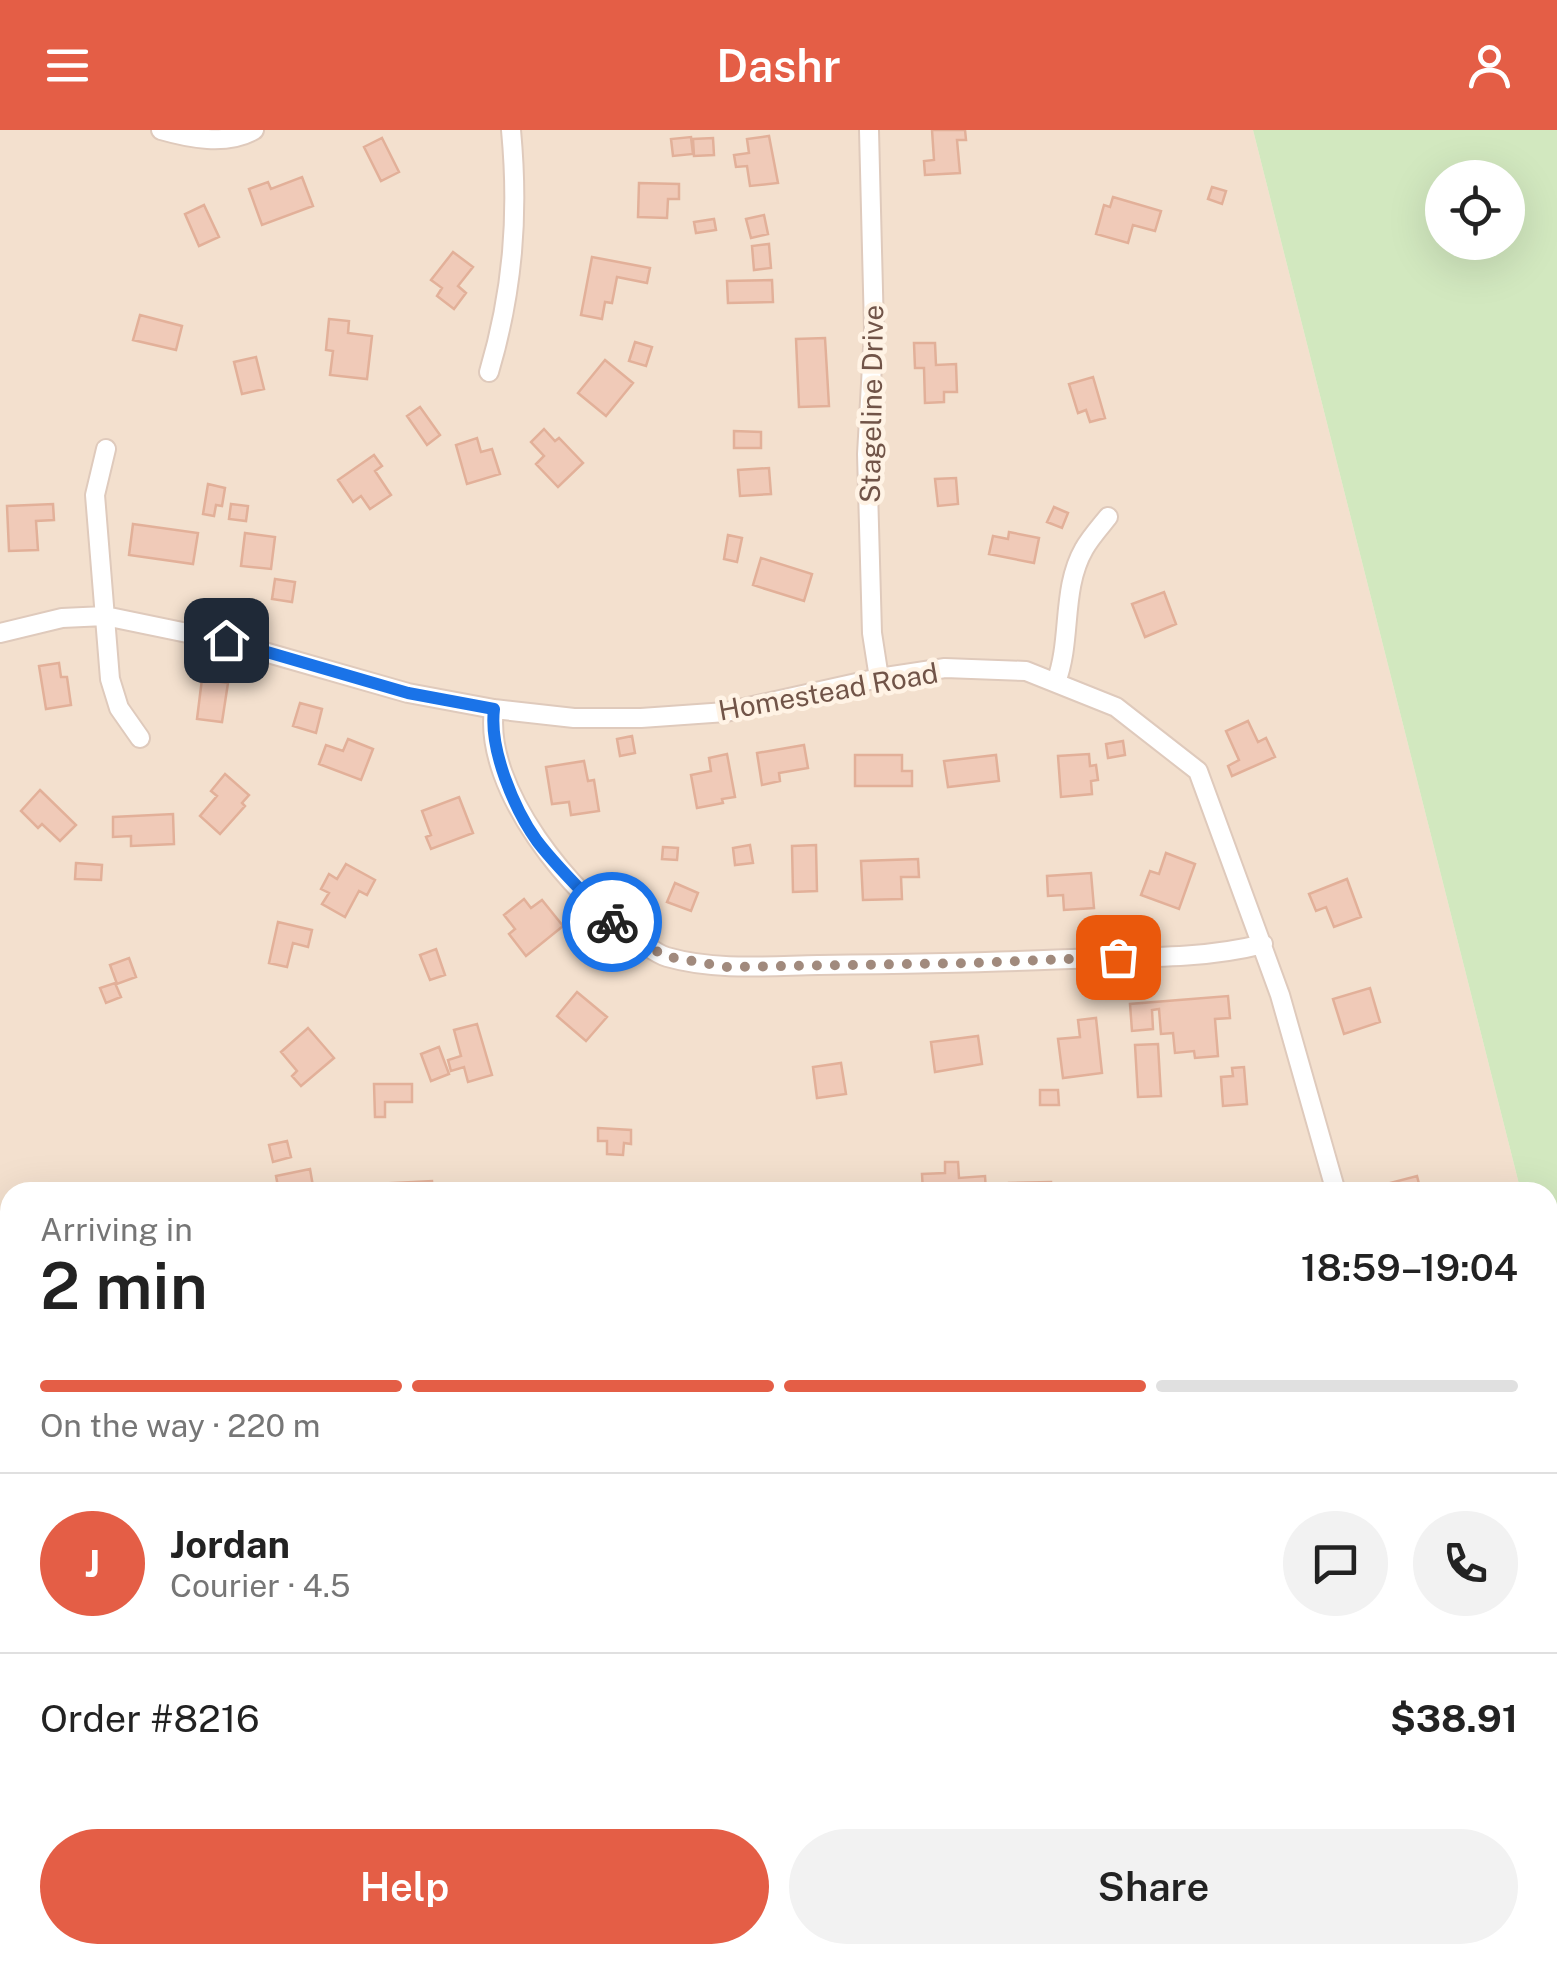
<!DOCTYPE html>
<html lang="en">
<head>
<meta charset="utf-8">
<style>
  body { margin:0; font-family:"Public Sans",sans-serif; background:#f2f2f2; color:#222; height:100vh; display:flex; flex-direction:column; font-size:38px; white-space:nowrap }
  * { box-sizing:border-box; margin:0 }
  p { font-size:32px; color:#767676 }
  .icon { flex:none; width:55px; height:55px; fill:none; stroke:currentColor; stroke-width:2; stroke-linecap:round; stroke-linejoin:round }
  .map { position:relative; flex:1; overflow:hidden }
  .sheet { position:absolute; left:0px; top:1052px; width:1558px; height:782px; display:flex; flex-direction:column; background:#fff; border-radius:30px 30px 0 0; box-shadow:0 10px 40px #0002 }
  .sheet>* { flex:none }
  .buttons { position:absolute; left:1425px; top:30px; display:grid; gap:20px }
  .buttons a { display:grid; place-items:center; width:100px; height:100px; border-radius:50%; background:#fff; box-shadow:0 10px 40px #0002; font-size:50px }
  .pin { position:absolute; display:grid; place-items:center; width:85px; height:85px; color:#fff; margin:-42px; border-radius:20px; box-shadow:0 5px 15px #0006 }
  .courier { position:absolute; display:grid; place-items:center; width:100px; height:100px; margin:-50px; border:8px solid #1a73e8; border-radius:50%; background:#fff; color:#222; box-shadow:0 2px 12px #0007 }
  .overview em { font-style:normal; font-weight:600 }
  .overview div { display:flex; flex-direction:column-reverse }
  .overview { display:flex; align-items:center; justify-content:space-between; height:170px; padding:0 40px }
  h1 { font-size:65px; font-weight:600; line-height:75px }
  .bar { display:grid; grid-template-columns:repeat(4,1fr); gap:15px 10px; align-content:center; height:120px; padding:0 40px }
  .bar i { height:12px; border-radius:8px; background:#e0e0e0 }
  .bar .active { background:#e45e46 }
  .bar p { grid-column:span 4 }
  .line { display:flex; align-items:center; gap:25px; padding:0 40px; border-top:2px solid #e0e0e0 }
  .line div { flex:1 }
  .round { display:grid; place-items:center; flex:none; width:105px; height:105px; border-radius:52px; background:#f2f2f2 }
  .button { display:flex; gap:20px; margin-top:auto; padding:20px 40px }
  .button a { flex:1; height:115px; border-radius:60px; background:#e45e46; color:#fff; font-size:40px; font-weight:600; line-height:115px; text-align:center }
  .button a+a { background:#f2f2f2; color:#222 }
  header { display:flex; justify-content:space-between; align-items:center; height:130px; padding:0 40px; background:#e45e46; color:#fff; font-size:45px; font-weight:600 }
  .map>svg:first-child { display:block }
</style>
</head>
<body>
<header><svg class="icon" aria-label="menu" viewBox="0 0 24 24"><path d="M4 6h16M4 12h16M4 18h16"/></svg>Dashr<svg class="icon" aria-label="person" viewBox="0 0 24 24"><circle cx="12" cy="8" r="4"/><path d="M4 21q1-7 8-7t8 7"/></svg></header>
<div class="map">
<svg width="1557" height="1834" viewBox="0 0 1557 1834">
  <rect width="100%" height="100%" fill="#fbefe0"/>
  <path fill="#f3e0ce" d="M 0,0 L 1253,0 L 1521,1062 L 10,1062 L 10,1145 L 0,1145 Z"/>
  <path fill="#d2e8bf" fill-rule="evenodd" d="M 1253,0 L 1557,0 L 1557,1141 L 1548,1140 L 1548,1062 L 1521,1062 ZM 1442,48 L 1508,48 L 1508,112 L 1442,112 Z"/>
  <path fill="#f0cab8" stroke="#e2b099" stroke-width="2.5" d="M 932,0 L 965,0 L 966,10 L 957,10 L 960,43 L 925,45 L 924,31 L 934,30 Z
    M 769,6 L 778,53 L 750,56 L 747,36 L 736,37 L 734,25 L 749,23 L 747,9 Z
    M 691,7 L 693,24 L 673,26 L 671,9 Z
    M 382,8 L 399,42 L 381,51 L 364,17 Z
    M 713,8 L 714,25 L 694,26 L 693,9 Z
    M 302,47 L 313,76 L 262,95 L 249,59 L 268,52 L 271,59 Z
    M 639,53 L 679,54 L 679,69 L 668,69 L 667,88 L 638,87 Z
    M 1212,57 L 1226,61 L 1222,74 L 1208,69 Z
    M 1113,67 L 1161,81 L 1155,101 L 1133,95 L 1128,113 L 1096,104 L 1104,75 L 1110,77 Z
    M 204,75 L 219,107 L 199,116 L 185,84 Z
    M 764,85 L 768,104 L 751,108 L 746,89 Z
    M 714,89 L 716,100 L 696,103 L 694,92 Z
    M 769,114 L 771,138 L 754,140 L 752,116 Z
    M 453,122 L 473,137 L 458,156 L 466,163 L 454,179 L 437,166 L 442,158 L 431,150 Z
    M 592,127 L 650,138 L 647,153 L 617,147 L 612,173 L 605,172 L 602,189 L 581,185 Z
    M 772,150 L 773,172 L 728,173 L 727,151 Z
    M 140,185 L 182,196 L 176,220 L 133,210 Z
    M 329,189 L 349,191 L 348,203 L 372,206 L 367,249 L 330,245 L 333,221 L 326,220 Z
    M 825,208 L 829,276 L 799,277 L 796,209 Z
    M 635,212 L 652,217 L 646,236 L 629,231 Z
    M 914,213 L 935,213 L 936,235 L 956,234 L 957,262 L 944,262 L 944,272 L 925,273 L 924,238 L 915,238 Z
    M 256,227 L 264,259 L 242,264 L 234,232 Z
    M 605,230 L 633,253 L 606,286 L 578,263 Z
    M 1093,247 L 1105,288 L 1090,292 L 1086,280 L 1078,283 L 1069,254 Z
    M 420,277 L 440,305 L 427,315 L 407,286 Z
    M 544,299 L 555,311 L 559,308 L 583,333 L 558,357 L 536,334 L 544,326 L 531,312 Z
    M 734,301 L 761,302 L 761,318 L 734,318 Z
    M 477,308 L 481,322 L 492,319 L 500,344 L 467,354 L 456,315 Z
    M 374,325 L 382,336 L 375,341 L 391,365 L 370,379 L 361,366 L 353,372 L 338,350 Z
    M 769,338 L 771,364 L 740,366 L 738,340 Z
    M 956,348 L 958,374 L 938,376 L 935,349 Z
    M 208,354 L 225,358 L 222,376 L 216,375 L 214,386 L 203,384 Z
    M 53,374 L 54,390 L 36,391 L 38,420 L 9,421 L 7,376 Z
    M 231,374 L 248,376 L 246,391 L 229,389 Z
    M 1054,377 L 1068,383 L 1062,398 L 1047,392 Z
    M 133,394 L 198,403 L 193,434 L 129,425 Z
    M 1009,402 L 1039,408 L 1034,433 L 989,424 L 993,406 L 1008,409 Z
    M 245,403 L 275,407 L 271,439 L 241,436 Z
    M 728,405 L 742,408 L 737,432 L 724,429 Z
    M 761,428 L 812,444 L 804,471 L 753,455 Z
    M 275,449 L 295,452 L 292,472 L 272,469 Z
    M 1164,462 L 1176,494 L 1145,507 L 1132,474 Z
    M 59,533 L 61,547 L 67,547 L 71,575 L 46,579 L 39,536 Z
    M 202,549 L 228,553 L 222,592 L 197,589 Z
    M 300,573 L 322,579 L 316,603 L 293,596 Z
    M 1248,591 L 1258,612 L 1266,608 L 1275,627 L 1232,646 L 1228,636 L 1239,630 L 1226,601 Z
    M 632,606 L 635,623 L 620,626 L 617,609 Z
    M 348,609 L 373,619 L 361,650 L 319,634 L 326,615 L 343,621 Z
    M 1123,611 L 1125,625 L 1108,628 L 1106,614 Z
    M 804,615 L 808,638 L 779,643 L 780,651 L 762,655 L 757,623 Z
    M 727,624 L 735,667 L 722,669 L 723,673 L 697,678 L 691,645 L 711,641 L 709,628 Z
    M 1089,624 L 1090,636 L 1096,635 L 1098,650 L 1091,651 L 1092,664 L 1061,667 L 1058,626 Z
    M 855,625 L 902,625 L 902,641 L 912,641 L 912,656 L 855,656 Z
    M 996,625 L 999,651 L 948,657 L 944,631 Z
    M 584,631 L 588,651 L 594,650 L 599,681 L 571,685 L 569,672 L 552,674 L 546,637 Z
    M 225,644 L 249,665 L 242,673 L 245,676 L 220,704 L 200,686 L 217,666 L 211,661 Z
    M 40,660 L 76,695 L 60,711 L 42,694 L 38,698 L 21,681 Z
    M 459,667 L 473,703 L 431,719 L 426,707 L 431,705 L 422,681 Z
    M 173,684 L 174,714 L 131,716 L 131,706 L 113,707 L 113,687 Z
    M 750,715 L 753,733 L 735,735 L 733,718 Z
    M 816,715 L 817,761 L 793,762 L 792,716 Z
    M 663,717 L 678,718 L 677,730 L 662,729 Z
    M 1166,723 L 1195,734 L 1179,779 L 1141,765 L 1150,741 L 1159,744 Z
    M 918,729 L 919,747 L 901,747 L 902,769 L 863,770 L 861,731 Z
    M 76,733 L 102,735 L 101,750 L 75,749 Z
    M 346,734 L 375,750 L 367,765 L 359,761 L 345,787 L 322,774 L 329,763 L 321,759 L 329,744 L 337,749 Z
    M 1091,743 L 1094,778 L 1064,780 L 1063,765 L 1048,766 L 1047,746 Z
    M 1347,749 L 1361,787 L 1334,797 L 1326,777 L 1316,781 L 1309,764 Z
    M 675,753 L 698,763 L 691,781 L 667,772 Z
    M 524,769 L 531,778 L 542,770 L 563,796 L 526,826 L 509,804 L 515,799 L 504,785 Z
    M 278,792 L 312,800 L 308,817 L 293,813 L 287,837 L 269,833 Z
    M 436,819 L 445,845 L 430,850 L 420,825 Z
    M 129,828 L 136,847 L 117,854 L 110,835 Z
    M 115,853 L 121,867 L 106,873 L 100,858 Z
    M 1370,858 L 1380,892 L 1344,904 L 1333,869 Z
    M 577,862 L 607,887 L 586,911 L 557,886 Z
    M 1228,866 L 1230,888 L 1215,889 L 1218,926 L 1195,928 L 1194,921 L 1175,923 L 1173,903 L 1161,904 L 1159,879 L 1152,880 L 1153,899 L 1132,901 L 1130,874 Z
    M 1096,888 L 1102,943 L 1063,948 L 1058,909 L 1080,907 L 1078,890 Z
    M 477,894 L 492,945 L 468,952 L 464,937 L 451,941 L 448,930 L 461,926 L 454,900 Z
    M 308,898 L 334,928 L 301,956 L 292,946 L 297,941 L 281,922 Z
    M 978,906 L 982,934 L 935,942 L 931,912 Z
    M 1158,914 L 1161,966 L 1138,967 L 1135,915 Z
    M 439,917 L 449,944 L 431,951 L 421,924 Z
    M 841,933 L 846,964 L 817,968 L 813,937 Z
    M 1244,937 L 1247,974 L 1223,976 L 1221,947 L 1233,946 L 1232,938 Z
    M 374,954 L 412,954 L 412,972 L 385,972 L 385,987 L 375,987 Z
    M 1040,960 L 1058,960 L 1059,975 L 1040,975 Z
    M 598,998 L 631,1000 L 631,1014 L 624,1013 L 623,1025 L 607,1024 L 607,1011 L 598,1011 Z
    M 287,1011 L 291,1027 L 273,1032 L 269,1015 Z
    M 945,1032 L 958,1032 L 959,1048 L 985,1046 L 986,1062 L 923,1062 L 922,1044 L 945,1043 Z
    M 310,1039 L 314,1062 L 279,1062 L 276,1046 Z
    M 1417,1046 L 1421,1062 L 1389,1062 L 1386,1054 Z
    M 432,1051 L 433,1062 L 376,1062 L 375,1054 Z
    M 1051,1052 L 1051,1062 L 1009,1062 L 1009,1053 Z
    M 24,1825 L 108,1825 L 111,1834 L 19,1834 L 17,1827 Z"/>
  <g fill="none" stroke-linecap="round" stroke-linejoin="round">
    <g stroke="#dfcabc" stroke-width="14">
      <path id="service" d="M 0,1245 L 10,1243
        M 0,1296 L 2,1299 L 10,1299
        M 0,1556 L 10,1556
        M 0,1811 L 10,1808
        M 136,1825 L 138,1834
        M 385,1825 L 386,1834"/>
    </g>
    <g stroke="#dfcabc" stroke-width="22">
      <path id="minor" d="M 161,0 C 189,8 226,16 254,0
        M 869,0 L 874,200 L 867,324 L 872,503 L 879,548
        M 489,242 C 513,161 519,84 511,0
        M 106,319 L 95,365 L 110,549 L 119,578 L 140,608
        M 0,503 L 62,488 L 105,486 L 226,511 L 408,563 L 494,579 L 574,588 L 641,588 L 726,582 L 879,548 L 945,538 L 1026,541 L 1116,577 L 1198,641 L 1280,865 L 1336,1062
        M 1056,552 C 1072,510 1061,459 1084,419 C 1090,408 1100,397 1108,387
        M 494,579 C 483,659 572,766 635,808 C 645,814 656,824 667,827 C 716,841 768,836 818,835 C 893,834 969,833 1044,830 C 1116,826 1193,832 1263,814"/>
    </g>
    <g stroke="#dfcabc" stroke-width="25">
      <path id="tertiary" d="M 0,1152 L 10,1152
        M 1548,1167 L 1557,1167"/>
    </g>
    <use href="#service" stroke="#fff" stroke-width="9"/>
    <use href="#minor" stroke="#fff" stroke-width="18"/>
    <use href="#tertiary" stroke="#fff" stroke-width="20"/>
  </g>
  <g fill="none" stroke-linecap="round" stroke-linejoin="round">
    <path stroke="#a18a7d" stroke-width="10" stroke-dasharray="0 18" d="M 612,792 L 664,826 L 726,837 L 972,833 L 1118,827"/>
    <path stroke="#1a73e8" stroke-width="12" d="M 226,510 L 408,563 L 494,579 C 489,619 514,679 537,711 C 559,740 587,766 612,792"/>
  </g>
  <g text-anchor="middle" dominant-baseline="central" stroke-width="9" stroke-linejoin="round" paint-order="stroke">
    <g font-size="28" fill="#715448" stroke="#fff3e5">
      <text transform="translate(871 274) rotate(-89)">Stageline Drive</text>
      <text transform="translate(828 561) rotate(-10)">Homestead Road</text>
    </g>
  </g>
</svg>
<div class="buttons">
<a><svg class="icon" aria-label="locate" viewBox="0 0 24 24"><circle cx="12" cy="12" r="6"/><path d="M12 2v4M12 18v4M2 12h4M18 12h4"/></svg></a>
</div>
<div class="pin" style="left:1118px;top:827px;background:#ea580c"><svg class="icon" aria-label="bag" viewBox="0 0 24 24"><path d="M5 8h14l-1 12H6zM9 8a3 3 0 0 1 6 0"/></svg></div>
<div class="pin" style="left:226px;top:510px;background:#1f2937"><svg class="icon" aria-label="home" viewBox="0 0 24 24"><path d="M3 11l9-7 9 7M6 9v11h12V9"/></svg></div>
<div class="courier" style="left:612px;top:792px"><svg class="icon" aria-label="bike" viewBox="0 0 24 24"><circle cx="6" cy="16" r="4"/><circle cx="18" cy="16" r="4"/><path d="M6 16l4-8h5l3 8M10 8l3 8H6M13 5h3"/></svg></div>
<section class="sheet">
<div class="overview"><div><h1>2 min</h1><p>Arriving in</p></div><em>18:59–19:04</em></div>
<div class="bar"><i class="active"></i><i class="active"></i><i class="active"></i><i></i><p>On the way · 220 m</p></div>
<div class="line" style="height:180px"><b class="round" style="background:#e45e46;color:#fff">J</b><div><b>Jordan</b><p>Courier · 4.5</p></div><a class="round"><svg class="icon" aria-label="chat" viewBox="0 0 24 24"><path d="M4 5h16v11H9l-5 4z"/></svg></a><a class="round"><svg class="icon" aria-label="phone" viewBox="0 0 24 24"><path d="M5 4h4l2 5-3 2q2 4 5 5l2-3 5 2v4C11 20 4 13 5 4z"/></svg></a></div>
<div class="line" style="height:130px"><div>Order #8216</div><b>$38.91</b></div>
<div class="button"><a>Help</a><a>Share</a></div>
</section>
</div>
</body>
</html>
